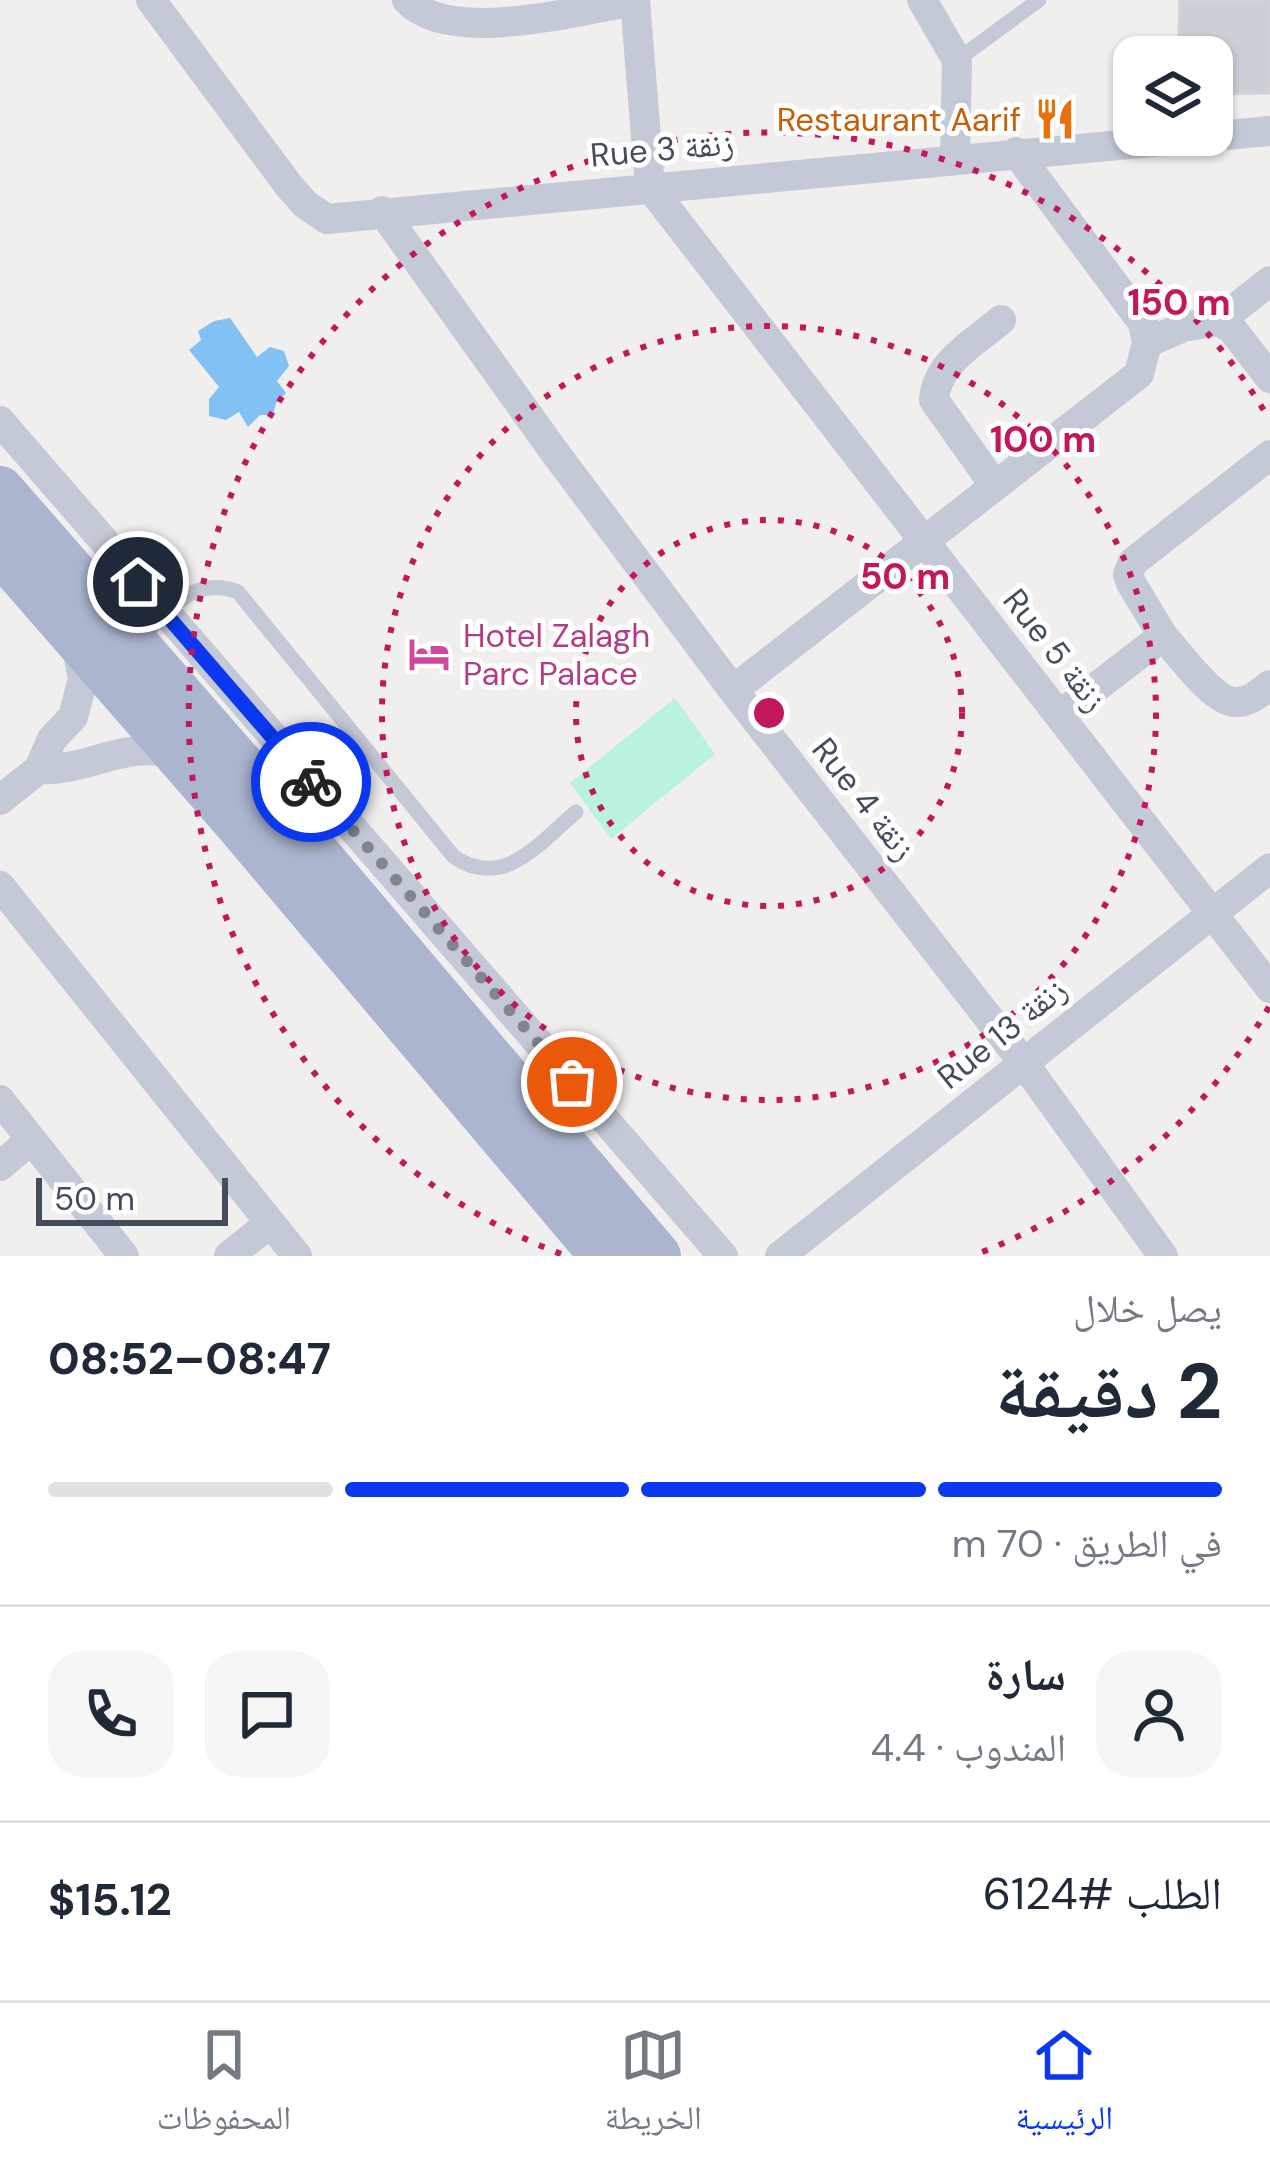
<!DOCTYPE html>
<html lang="ar">
<head>
<meta charset="utf-8">
<style>
  body { margin:0; font-family:"DM Sans","Noto Naskh Arabic",sans-serif; background:#f6f6f7; color:#1f2937; direction:rtl; height:100vh; display:flex; flex-direction:column; font-size:45px; white-space:nowrap }
  * { box-sizing:border-box; margin:0 }
  p { font-size:39px; color:#747a83 }
  .icon { flex:none; width:66px; height:66px; fill:none; stroke:currentColor; stroke-width:2; stroke-linecap:round; stroke-linejoin:round }
  .map { position:relative; height:1256px; overflow:hidden; direction:ltr }
  .details { display:flex; flex-direction:column; background:#fff; flex:1 }
  .details>* { flex:none }
  .buttons { position:absolute; left:1113px; top:36px; display:grid; gap:24px }
  .buttons a { display:grid; place-items:center; width:120px; height:120px; border-radius:24px; background:#fff; box-shadow:0 3px 9px #0004; font-size:60px }
  .scale { position:absolute; left:36px; bottom:30px; width:192px; box-sizing:border-box; padding-left:12px; border:6px solid #454c5d; border-top:0; font-size:33px; line-height:42px; white-space:nowrap; color:#454c5d; -webkit-text-stroke:9px #fff; paint-order:stroke }
  .pin { position:absolute; display:grid; place-items:center; width:102px; height:102px; color:#fff; margin:-51px; border:6px solid #fff; border-radius:50%; box-shadow:0 3px 12px #0007 }
  .courier { position:absolute; display:grid; place-items:center; width:120px; height:120px; margin:-60px; border:9px solid #0b38ef; border-radius:50%; background:#fff; color:#222; box-shadow:0 3px 15px #0007 }
  .head em { font-style:normal; font-weight:800 }
  .head div { display:flex; flex-direction:column-reverse }
  .head { display:flex; align-items:center; justify-content:space-between; height:204px; padding:0 48px }
  h1 { font-size:78px; font-weight:800; line-height:90px }
  .bar { display:grid; grid-template-columns:repeat(4,1fr); gap:18px 12px; align-content:center; height:144px; padding:0 48px }
  .bar i { height:15px; border-radius:9px; background:#e0e1e3 }
  .bar .active { background:#0b38ef }
  .bar p { grid-column:span 4 }
  .line { display:flex; align-items:center; gap:30px; padding:0 48px; border-top:3px solid #e0e1e3 }
  .line div { flex:1 }
  .round { display:grid; place-items:center; flex:none; width:126px; height:126px; border-radius:36px; background:#f6f6f7 }
  .tabs { display:flex; justify-content:space-around; align-items:center; height:168px; border-top:3px solid #e0e1e3; background:#fff; font-size:33px; color:#747a83 }
  .tabs a { display:grid; justify-items:center; gap:6px }
  .tabs .active { color:#0b38ef }
  .map>svg:first-child { display:block }
</style>
</head>
<body>
<div class="map">
<svg width="1270" height="1256" viewBox="0 0 1270 1256">
  <rect width="100%" height="100%" fill="#f1efee"/>
  <path fill="#b9f2dd" d="M 675,698 L 715,754 L 611,839 L 570,783 Z"/>
  <path fill="#82c1f3" d="M 230,318 L 257,357 L 270,347 L 284,351 L 289,366 L 277,381 L 286,393 L 276,403 L 273,415 L 260,415 L 248,427 L 239,412 L 226,420 L 209,416 L 209,399 L 219,387 L 189,350 L 201,340 L 198,331 L 214,321 Z"/>
  <path fill="#cdcfd6" stroke="#d2d2da" stroke-width="3" d="M 1180,0 L 1270,0 L 1270,93 L 1212,94 L 1212,57 L 1178,57 Z"/>
  <g fill="none" stroke-linecap="round" stroke-linejoin="round">
    <path stroke="#c4c9d7" stroke-width="15" d="M 957,60 L 1039,0
      M 137,642 C 167,613 192,574 238,592 L 454,857 C 504,890 538,844 576,812"/>
    <path stroke="#c4c9d7" stroke-width="30" d="M 151,0 L 289,186 L 306,205 L 327,219 L 1270,131
      M 407,0 C 450,46 578,10 635,1
      M 635,0 L 650,187 L 1270,988
      M 922,0 L 957,60 L 955,157
      M 382,211 L 553,450 L 733,690 L 1023,1062 L 1163,1256
      M 1219,321 L 1270,281
      M 1147,343 L 1183,327 L 1219,321 L 1232,329 L 1270,378
      M 0,421 L 723,1256
      M 995,486 L 934,400 C 936,363 975,342 1001,320
      M 1163,636 C 1178,652 1213,702 1235,702 C 1249,703 1259,693 1270,685
      M 733,690 L 1139,374 L 1147,343 L 1143,323 L 1016,152
      M 1060,715 L 1163,636 L 1131,583 L 1128,574 L 1133,562 L 1270,455
      M 39,769 C 89,772 128,737 179,756
      M 0,800 L 39,769 L 52,739 L 73,717 L 83,679 L 76,643
      M 0,886 L 297,1256
      M 0,1100 L 124,1256
      M 0,1166 L 31,1140
      M 229,1256 L 270,1223
      M 780,1256 L 1270,868"/>
    <path stroke="#acb5d0" stroke-width="48" d="M 0,490 L 257,784 L 657,1256
      M 0,550 L 232,816 L 604,1256"/>
  </g>
  <g fill="none" stroke-linecap="round" stroke-linejoin="round">
    <path stroke="#818590" stroke-width="12" stroke-dasharray="0 21.6" d="M 311,782 L 572,1082"/>
    <path stroke="#0b38ef" stroke-width="15" d="M 138,582 L 311,782"/>
  </g>
  <g fill="none" stroke="#c2185b" stroke-width="6" stroke-dasharray="6 12">
    <circle cx="769" cy="713" r="193"/>
    <circle cx="769" cy="713" r="387"/>
    <path d="M1269 1007A580 580 0 0 1 977 1254M561 1254A580 580 0 1 1 1269 419"/>
  </g>
  <defs>
    <g id="restaurant-bare" transform="scale(3.24)"><path d="M-5-6h1v4h1v-4h1v4h1v-4h1v5L-1.5 .5V6h-2V.5L-5-1ZM5-6V6H3V1.5H1.5Q1.5-4 5-6Z" fill="#e8710a" stroke="#fff" stroke-width="2.5" paint-order="stroke"/></g>
    <g id="hotel-bare" transform="scale(3.24)"><path d="M-6-4.5h1.5V1H6V5H4.5V3h-9V5H-6ZM-4 0a1.8 1.8 0 1 1 3.6 0ZM.5 0V-2.5h3Q6-2.5 6 0Z" fill="#d1479c" stroke="#fff" stroke-width="2.5" paint-order="stroke"/></g>
  </defs>
  <g fill-rule="evenodd">
    <use href="#restaurant-bare" x="1055" y="119"/>
    <use href="#hotel-bare" x="429" y="654"/>
  </g>
  <g text-anchor="middle" dominant-baseline="central" stroke-width="10" stroke-linejoin="round" paint-order="stroke">
    <g font-size="33" fill="#c56008" stroke="#fff" text-anchor="end">
      <text x="1021" y="119">Restaurant Aarif</text>
    </g>
    <g font-size="33" fill="#454c5d" stroke="#fff">
      <text transform="translate(662 149) rotate(-5)">Rue 3 زنقة</text>
      <text transform="translate(1055 650) rotate(52)">Rue 5 زنقة</text>
      <text transform="translate(864 799) rotate(52)">Rue 4 زنقة</text>
      <text transform="translate(1002 1033) rotate(-39)">Rue 13 زنقة</text>
    </g>
    <g font-size="33" fill="#b23c85" stroke="#fff" text-anchor="start">
      <text x="463" y="635">Hotel Zalagh<tspan x="463" dy="38">Parc Palace</tspan></text>
    </g>
  </g>
  <circle cx="769" cy="713" r="18" fill="#c2185b" stroke="#fff" stroke-width="6"/>
  <g font-size="36" text-anchor="middle" font-weight="bold" fill="#c2185b" stroke="#fff" stroke-width="10" stroke-linejoin="round" paint-order="stroke">
    <text x="1179" y="315">150 m</text>
    <text x="1043" y="452">100 m</text>
    <text x="905" y="589">50 m</text>
  </g>
</svg>
<div class="buttons">
<a><svg class="icon" aria-label="layers" viewBox="0 0 24 24"><path d="M12 4l9 5-9 5-9-5zM3 14l9 5 9-5"/></svg></a>
</div>
<div class="scale">50 m</div>
<div class="pin" style="left:572px;top:1082px;background:#ea580c"><svg class="icon" aria-label="bag" viewBox="0 0 24 24"><path d="M5 8h14l-1 12H6zM9 8a3 3 0 0 1 6 0"/></svg></div>
<div class="pin" style="left:138px;top:582px;background:#1f2937"><svg class="icon" aria-label="home" viewBox="0 0 24 24"><path d="M3 11l9-7 9 7M6 9v11h12V9"/></svg></div>
<div class="courier" style="left:311px;top:782px"><svg class="icon" aria-label="bike" viewBox="0 0 24 24"><circle cx="6" cy="16" r="4"/><circle cx="18" cy="16" r="4"/><path d="M6 16l4-8h5l3 8M10 8l3 8H6M13 5h3"/></svg></div>
</div>
<section class="details">
<div class="head"><div><h1>2 دقيقة</h1><p>يصل خلال</p></div><em>08:47–08:52</em></div>
<div class="bar"><i class="active"></i><i class="active"></i><i class="active"></i><i></i><p>في الطريق · 70 m</p></div>
<div class="line" style="height:216px"><a class="round"><svg class="icon" aria-label="person" viewBox="0 0 24 24"><circle cx="12" cy="8" r="4"/><path d="M4 21q1-7 8-7t8 7"/></svg></a><div><b>سارة</b><p>المندوب · 4.4</p></div><a class="round"><svg class="icon" aria-label="chat" viewBox="0 0 24 24"><path d="M4 5h16v11H9l-5 4z"/></svg></a><a class="round"><svg class="icon" aria-label="phone" viewBox="0 0 24 24"><path d="M5 4h4l2 5-3 2q2 4 5 5l2-3 5 2v4C11 20 4 13 5 4z"/></svg></a></div>
<div class="line" style="height:156px"><div>الطلب #6124</div><b>$15.12</b></div>
</section>
<nav class="tabs">
<a class="active"><svg class="icon" aria-label="home" viewBox="0 0 24 24"><path d="M3 11l9-7 9 7M6 9v11h12V9"/></svg>الرئيسية</a>
<a><svg class="icon" aria-label="map" viewBox="0 0 24 24"><path d="M3 6l6-2 6 2 6-2v14l-6 2-6-2-6 2zM9 4v14M15 6v14"/></svg>الخريطة</a>
<a><svg class="icon" aria-label="saved" viewBox="0 0 24 24"><path d="M7 4h10v16l-5-4-5 4z"/></svg>المحفوظات</a>
</nav>
</body>
</html>
